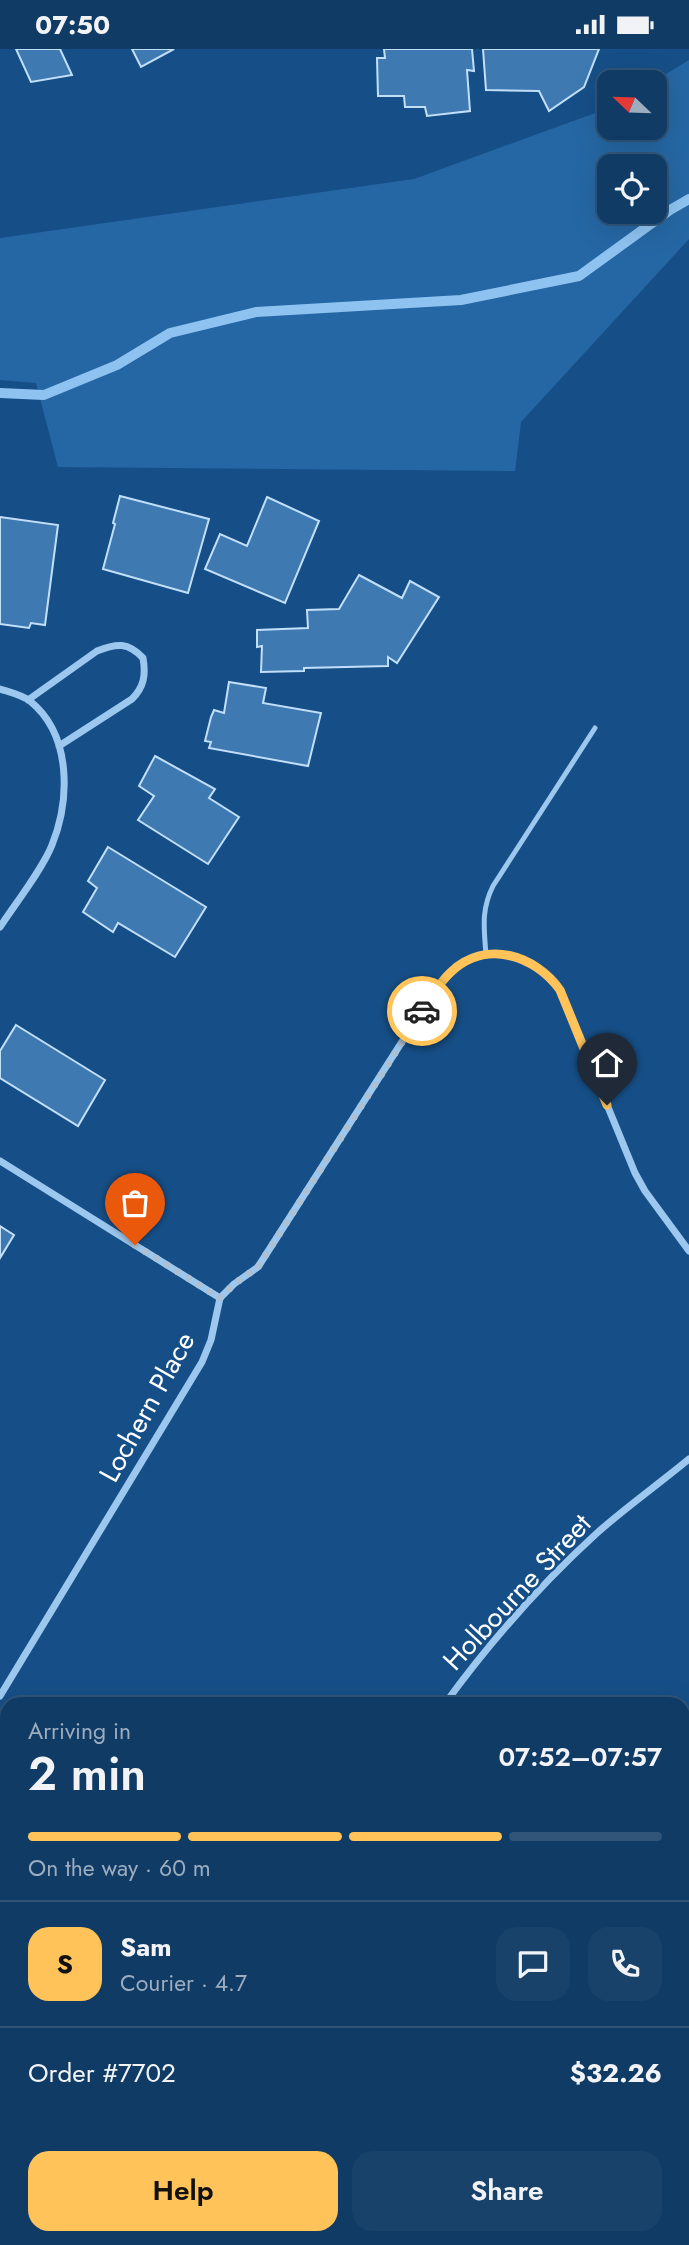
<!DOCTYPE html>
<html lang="en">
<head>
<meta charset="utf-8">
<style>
  body { margin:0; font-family:Jost,sans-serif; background:#19426b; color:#f1f3f6; height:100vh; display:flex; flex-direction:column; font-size:26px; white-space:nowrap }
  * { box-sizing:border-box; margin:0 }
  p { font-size:23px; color:#9cadbf }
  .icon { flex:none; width:38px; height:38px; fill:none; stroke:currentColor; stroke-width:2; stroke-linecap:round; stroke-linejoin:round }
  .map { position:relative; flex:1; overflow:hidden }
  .drawer { position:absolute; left:0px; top:1648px; width:690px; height:548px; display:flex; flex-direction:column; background:#103b65; border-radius:21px 21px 0 0; box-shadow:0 7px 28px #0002,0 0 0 2px #305579 }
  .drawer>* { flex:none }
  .needle { width:46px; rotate:293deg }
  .controls { position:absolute; left:597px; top:21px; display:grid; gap:14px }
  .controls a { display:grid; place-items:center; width:70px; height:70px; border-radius:14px; background:#103b65; box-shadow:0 7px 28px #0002,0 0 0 2px #305579; font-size:35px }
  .pin { position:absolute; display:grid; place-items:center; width:60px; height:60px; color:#fff; margin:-72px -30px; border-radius:50% 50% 50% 0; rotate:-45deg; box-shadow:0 0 7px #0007 }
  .pin .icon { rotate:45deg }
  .courier { position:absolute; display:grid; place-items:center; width:70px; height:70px; margin:-35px; border:5px solid #ffc359; border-radius:50%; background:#fff; color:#222; box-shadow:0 2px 9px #0007 }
  .headline em { font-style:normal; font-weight:600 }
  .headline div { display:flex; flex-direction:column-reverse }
  .headline { display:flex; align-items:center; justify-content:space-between; height:119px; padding:0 28px }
  h1 { font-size:46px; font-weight:600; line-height:52px }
  .bar { display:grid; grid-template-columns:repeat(4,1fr); gap:10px 7px; align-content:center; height:84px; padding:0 28px }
  .bar i { height:9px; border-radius:5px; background:#305579 }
  .bar .selected { background:#ffc359 }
  .bar p { grid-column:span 4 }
  .line { display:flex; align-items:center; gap:18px; padding:0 28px; border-top:2px solid #305579 }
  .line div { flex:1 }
  .round { display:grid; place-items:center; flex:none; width:74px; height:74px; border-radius:21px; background:#19426b }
  .cta { display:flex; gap:14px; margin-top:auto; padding:14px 28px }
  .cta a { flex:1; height:80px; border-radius:21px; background:#ffc359; color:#111; font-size:28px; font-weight:600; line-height:80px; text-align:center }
  .cta a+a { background:#19426b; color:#f1f3f6 }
  .status { display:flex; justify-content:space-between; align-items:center; height:49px; padding:0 35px; background:#103b65; direction:ltr }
  .status svg { height:19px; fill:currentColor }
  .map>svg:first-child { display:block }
</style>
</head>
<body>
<div class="status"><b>07:50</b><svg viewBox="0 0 49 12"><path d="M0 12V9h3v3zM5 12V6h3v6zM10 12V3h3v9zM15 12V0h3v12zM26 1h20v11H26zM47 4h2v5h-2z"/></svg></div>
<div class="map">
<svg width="689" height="2196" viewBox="0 0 689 2196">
  <rect width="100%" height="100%" fill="#164f87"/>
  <path fill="#2567a4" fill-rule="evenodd" d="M 689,11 L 689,190 L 521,373 L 515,422 L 58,418 L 36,334 L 0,331 L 0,189 L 414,130 L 609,59 L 609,79 L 654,79 L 653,33 ZM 609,117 L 654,117 L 654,163 L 609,163 Z"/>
  <path fill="#3c6790" stroke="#8ec3f1" stroke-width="2" d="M 0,2118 L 7,2125 L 7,2189 L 70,2189 L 76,2196 L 0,2195 Z"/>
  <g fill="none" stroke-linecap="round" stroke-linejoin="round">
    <path stroke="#8ec3f1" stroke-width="10" d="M 0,344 L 44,346 L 117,316 L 170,284 L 256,263 L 461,251 L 579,227 L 670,161 L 689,150"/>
  </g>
  <path fill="#3e79b1" stroke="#c2dffa" stroke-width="2" d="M 16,0 L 60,0 L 72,26 L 31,33 Z
    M 132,0 L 174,0 L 141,18 Z
    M 384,0 L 472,0 L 474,22 L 467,21 L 470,62 L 427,67 L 425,58 L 405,58 L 404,47 L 378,47 L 377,9 L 385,9 Z
    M 483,0 L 599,0 L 584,38 L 549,62 L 539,42 L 486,41 Z
    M 120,447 L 209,470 L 188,544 L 103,520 L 115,475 L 113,474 Z
    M 267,448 L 319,472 L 285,554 L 205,520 L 220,485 L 247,497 Z
    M 0,468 L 58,476 L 45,576 L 31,574 L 29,579 L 0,575 Z
    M 359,526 L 402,549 L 410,532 L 439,548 L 397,614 L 388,608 L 388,617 L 304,619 L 304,622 L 261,623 L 262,597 L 257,598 L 257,581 L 308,579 L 307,561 L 339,560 Z
    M 229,633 L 266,639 L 263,654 L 321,664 L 308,717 L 209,699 L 211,693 L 205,692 L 211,668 L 214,661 L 224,664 Z
    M 155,707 L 215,740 L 209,749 L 239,768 L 208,815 L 138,771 L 154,747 L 139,737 Z
    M 108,798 L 206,858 L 175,908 L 118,874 L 113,883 L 83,863 L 97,839 L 88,832 Z
    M 16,976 L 105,1031 L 78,1077 L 0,1029 L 0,1002 Z
    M 0,1177 L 14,1186 L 0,1209 Z"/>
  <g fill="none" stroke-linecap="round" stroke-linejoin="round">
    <path stroke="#9cc7ee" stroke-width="5" d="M 486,906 C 484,879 481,861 493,837 L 595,679"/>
    <path stroke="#9cc7ee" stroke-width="7" d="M 0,640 C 9,643 22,646 30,652 C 72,686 70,751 52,796 C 42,821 15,855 0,878
      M 28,651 L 97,602 C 117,594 128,593 143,609 C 146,626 144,638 132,650 L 59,697
      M 0,1112 L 220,1249
      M 0,1647 L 202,1313 L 211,1291 L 220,1249 L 234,1235 L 258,1218 L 437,938 C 442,933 447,926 453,921 C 488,892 535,906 560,941 L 635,1124 L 645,1142 L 689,1202
      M 444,1656 C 489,1594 541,1535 597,1484 C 626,1458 659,1435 689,1410
      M 0,1958 L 7,1963
      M 682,2008 L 689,1997
      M 210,2189 L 216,2196
      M 570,2196 L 574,2189"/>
  </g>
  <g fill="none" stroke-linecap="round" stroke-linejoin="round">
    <path stroke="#adc1d5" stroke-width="7" stroke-dasharray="0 12.6" d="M 135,1196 L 220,1249 L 234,1235 L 258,1218 L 422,962"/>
    <path stroke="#ffc359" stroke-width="9" d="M 422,962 C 431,948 439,934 451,923 C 486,890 535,906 560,941 L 607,1056"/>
  </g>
  <g text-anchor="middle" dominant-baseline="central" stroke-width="5" stroke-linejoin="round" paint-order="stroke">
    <g font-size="28" fill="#fff" stroke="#164f87">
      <text transform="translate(147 1358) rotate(-61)">Lochern Place</text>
      <text transform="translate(517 1543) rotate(-47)">Holbourne Street</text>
    </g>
  </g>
</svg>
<div class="controls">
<a><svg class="needle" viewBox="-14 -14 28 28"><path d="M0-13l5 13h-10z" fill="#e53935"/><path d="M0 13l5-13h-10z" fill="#9cadbf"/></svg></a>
<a><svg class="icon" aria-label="locate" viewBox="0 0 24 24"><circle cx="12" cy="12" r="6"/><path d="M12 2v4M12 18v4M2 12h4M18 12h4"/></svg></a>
</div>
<div class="pin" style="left:135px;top:1196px;background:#ea580c"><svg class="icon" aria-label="bag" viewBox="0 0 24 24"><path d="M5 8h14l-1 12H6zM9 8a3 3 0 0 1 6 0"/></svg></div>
<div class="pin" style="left:607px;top:1056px;background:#1f2937"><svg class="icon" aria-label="home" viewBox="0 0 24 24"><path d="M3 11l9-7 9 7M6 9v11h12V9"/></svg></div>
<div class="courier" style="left:422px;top:962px"><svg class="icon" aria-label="car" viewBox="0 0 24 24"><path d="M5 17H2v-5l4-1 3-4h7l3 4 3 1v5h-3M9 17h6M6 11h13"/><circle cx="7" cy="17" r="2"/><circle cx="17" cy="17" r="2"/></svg></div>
<section class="drawer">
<div class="headline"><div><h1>2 min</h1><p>Arriving in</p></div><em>07:52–07:57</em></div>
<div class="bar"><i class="selected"></i><i class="selected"></i><i class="selected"></i><i></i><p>On the way · 60 m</p></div>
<div class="line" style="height:126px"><b class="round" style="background:#ffc359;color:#111">S</b><div><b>Sam</b><p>Courier · 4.7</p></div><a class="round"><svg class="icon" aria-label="chat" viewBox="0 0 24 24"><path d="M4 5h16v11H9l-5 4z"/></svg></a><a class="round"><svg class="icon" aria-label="phone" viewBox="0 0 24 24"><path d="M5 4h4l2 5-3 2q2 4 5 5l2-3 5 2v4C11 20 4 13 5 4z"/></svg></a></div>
<div class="line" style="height:91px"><div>Order #7702</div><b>$32.26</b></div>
<div class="cta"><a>Help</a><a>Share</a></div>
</section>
</div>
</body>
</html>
